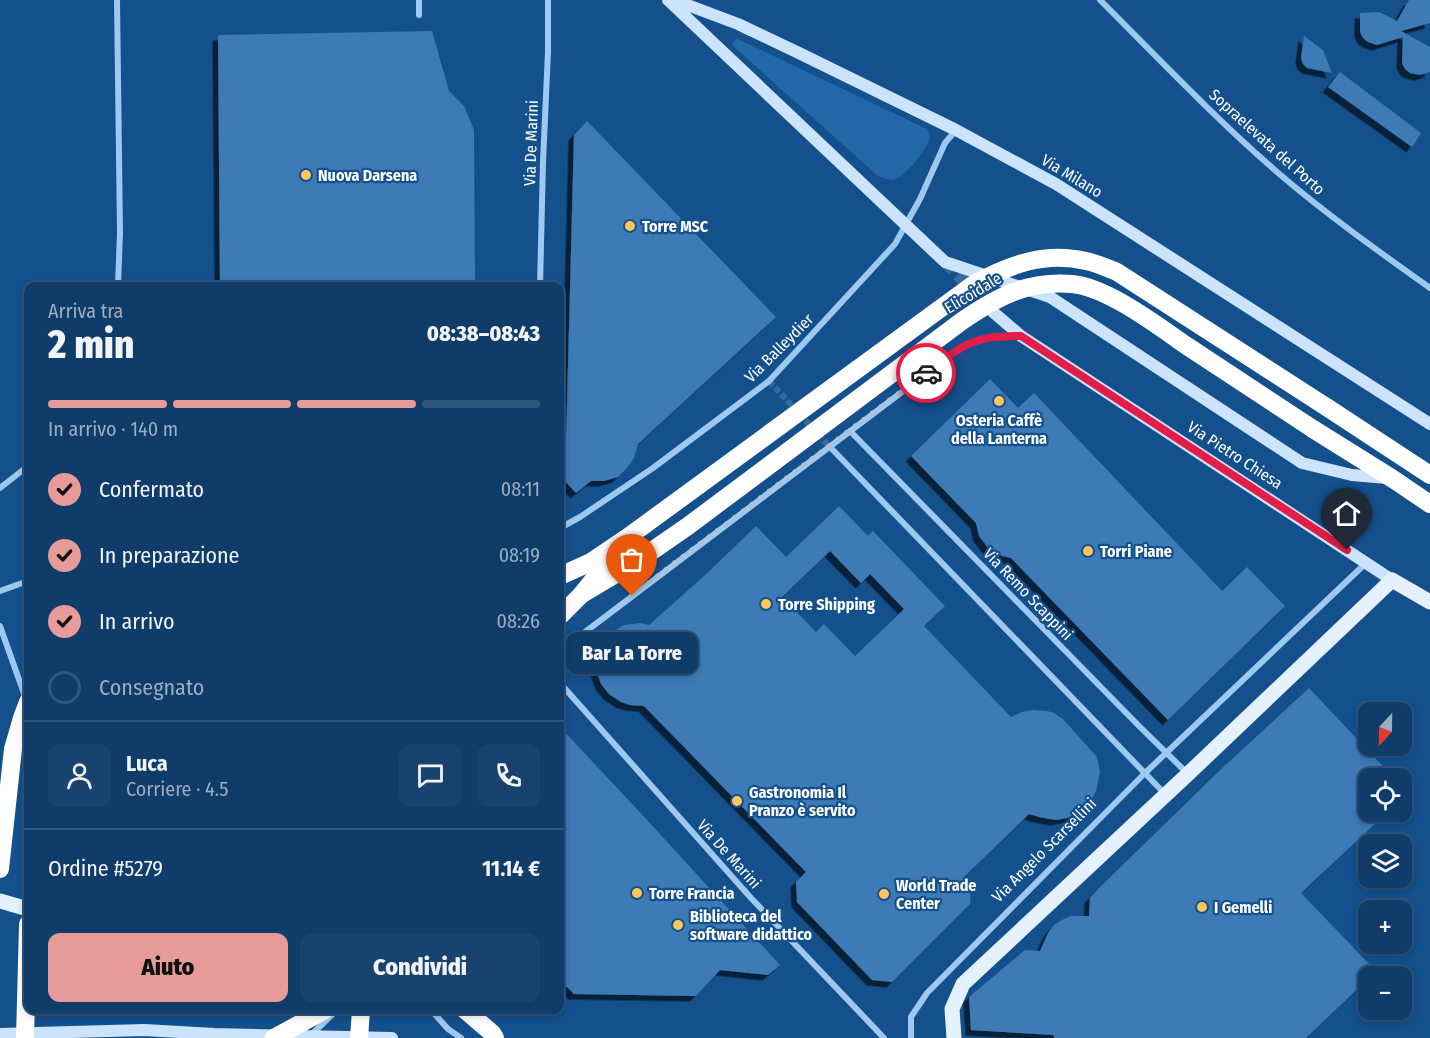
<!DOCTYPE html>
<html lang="it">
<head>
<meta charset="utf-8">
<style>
  body { margin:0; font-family:"Fira Sans Condensed",sans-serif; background:#18436f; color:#f1f3f6; height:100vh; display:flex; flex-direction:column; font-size:22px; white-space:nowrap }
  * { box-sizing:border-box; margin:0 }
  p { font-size:20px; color:#9badc0 }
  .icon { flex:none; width:33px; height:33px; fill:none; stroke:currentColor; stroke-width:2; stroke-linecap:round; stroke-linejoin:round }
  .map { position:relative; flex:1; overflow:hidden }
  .sheet { position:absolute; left:24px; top:282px; width:540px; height:732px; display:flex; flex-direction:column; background:#0f3c69; border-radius:12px; box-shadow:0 3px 9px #0003,0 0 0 2px #2f567d }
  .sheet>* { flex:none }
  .needle { width:39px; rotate:202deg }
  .fabs { position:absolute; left:1358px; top:702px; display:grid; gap:12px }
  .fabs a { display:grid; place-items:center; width:54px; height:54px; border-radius:12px; background:#0f3c69; box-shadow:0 3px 9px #0003,0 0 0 2px #2f567d; font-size:30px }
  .pin { position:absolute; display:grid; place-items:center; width:51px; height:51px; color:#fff; margin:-62px -26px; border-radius:50% 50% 50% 0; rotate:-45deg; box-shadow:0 0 6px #0007 }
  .pin .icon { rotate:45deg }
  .courier { position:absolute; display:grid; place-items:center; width:60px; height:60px; margin:-30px; border:4px solid #e11d48; border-radius:50%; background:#fff; color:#222; box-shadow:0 2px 8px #0007 }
  .bubble { position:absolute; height:42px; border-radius:12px; background:#0f3c69; box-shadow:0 3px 9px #0003,0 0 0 2px #2f567d; font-size:20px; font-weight:800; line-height:42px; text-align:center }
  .headline em { font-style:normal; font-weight:800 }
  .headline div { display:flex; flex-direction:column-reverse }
  .headline { display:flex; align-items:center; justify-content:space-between; height:102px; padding:0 24px }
  h1 { font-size:39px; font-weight:800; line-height:45px }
  .bar { display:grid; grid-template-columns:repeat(4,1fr); gap:9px 6px; align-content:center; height:72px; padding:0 24px }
  .bar i { height:8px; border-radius:4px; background:#2f567d }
  .bar .on { background:#e69b98 }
  .bar p { grid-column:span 4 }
  .line { display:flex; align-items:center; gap:15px; padding:0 24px; border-top:2px solid #2f567d }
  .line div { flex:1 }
  .round { display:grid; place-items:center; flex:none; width:63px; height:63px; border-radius:12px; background:#18436f }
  ol { padding:0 24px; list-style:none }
  li { display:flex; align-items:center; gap:18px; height:66px }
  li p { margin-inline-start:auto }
  li .icon { padding:6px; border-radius:50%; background:#e69b98; color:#111; stroke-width:4 }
  li:last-child { color:#9badc0 }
  li i { width:33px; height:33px; border:3px solid #2f567d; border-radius:50% }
  .button { display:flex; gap:12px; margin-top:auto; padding:12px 24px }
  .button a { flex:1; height:69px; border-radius:12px; background:#e69b98; color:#111; font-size:24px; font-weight:800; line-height:69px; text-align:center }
  .button a+a { background:#18436f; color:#f1f3f6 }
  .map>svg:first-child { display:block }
</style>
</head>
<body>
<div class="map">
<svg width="1430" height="1038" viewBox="0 0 1430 1038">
  <defs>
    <filter id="shadow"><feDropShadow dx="-5.5" dy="5.5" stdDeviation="0" flood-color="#0009"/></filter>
  </defs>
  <rect width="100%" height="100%" fill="#14508c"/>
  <path fill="#2368a9" d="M 736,38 L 927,129 L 930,138 C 926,149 905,179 892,180 C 888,180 882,177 878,176 L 732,45 Z"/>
  <path fill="#3d7ab6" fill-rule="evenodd" filter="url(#shadow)" d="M 1409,0 L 1430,0 L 1430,23 L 1401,31 L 1430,47 L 1430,72 L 1420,75 L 1410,73 L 1405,69 L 1402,63 L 1403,37 L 1377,45 L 1368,42 L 1363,38 L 1360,32 L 1360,13 L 1379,12 L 1397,21 Z
    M 432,31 L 449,91 L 464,106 L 474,130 L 475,286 L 220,286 L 218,35 Z
    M 1304,36 L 1323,50 L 1332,73 L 1307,68 L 1303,64 L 1301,58 Z
    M 1340,72 L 1421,133 L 1412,147 L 1328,87 Z
    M 587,121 L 776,317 L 638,444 L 634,458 L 626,469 L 618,477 L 604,481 L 591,481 L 576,493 L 565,481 L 574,135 Z
    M 990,379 L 1018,408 L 1034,393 L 1222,591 L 1247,567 L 1285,606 L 1168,720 L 1011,558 L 1002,556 L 989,549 L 979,536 L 976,523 L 911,456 Z
    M 839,506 L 868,536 L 873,531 L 945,606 L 924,626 L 1011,717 L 1022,712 L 1032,710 L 1047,711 L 1054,713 L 1063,719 L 1097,757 L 1100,772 L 1096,791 L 1092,799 L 1085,806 L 1077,813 L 1067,818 L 1056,820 L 1039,817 L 1029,814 L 965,876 L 971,885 L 970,904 L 892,982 L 872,980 L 797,902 L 796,882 L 806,872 L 644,706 L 630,705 L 621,702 L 609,694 L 601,684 L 596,670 L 597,656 L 599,648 L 609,634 L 624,625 L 640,623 L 649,625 L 704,576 L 756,526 L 786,557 ZM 830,551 L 861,583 L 870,574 L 904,609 L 855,656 L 824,624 L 816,632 L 782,597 Z
    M 1309,688 L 1394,778 L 1368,778 L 1368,812 L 1388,812 L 1301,893 L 1376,971 L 1370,976 L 1368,976 L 1368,979 L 1306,1038 L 1055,1038 L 1053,1035 L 971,1030 L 969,997 L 1025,950 L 1040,951 L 1048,933 L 1054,925 L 1062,920 L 1071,916 L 1089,916 L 1090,898 L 1100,887 L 1219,771 Z
    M 560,727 L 648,821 L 780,965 L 768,975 L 720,970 L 696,996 L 574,994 L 560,980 Z"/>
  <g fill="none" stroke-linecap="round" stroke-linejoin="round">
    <path stroke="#376a9d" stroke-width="6" stroke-dasharray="6 3" stroke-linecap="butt" d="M 769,381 L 830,447"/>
    <path stroke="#376a9d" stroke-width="12" stroke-dasharray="12 6" stroke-linecap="butt" d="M 945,262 L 990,309"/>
    <path stroke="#9dc8f0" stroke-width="6" d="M 117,0 L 120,233 L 118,286
      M 419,0 L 419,15
      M 1100,0 C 1158,58 1215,118 1277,172 C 1326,214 1378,251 1430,288
      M 540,286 L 543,162 L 548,52 L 548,0
      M 850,431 L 1139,726 L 1188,774
      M 830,447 L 1165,794
      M 0,488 L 28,466
      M 560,528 L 580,517 L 653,468 L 769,381 L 895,244 L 920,199 L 945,143 L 956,130
      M 0,591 L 28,581
      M 0,626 L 27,702
      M 560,651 L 960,348 C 981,338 994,335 1018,336
      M 560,683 L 751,898 L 884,1038
      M 431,1010 L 448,1029 L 461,1038
      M 312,1034 L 337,1010
      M 911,1038 L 911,1017 L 927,993 L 1145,773 L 1366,563"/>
    <path stroke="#cbe3fb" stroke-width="12" d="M 668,0 L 945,262 L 1050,297 L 1302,463 L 1352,475 L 1387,478
      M 674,0 L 738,24 L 801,54 L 956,130 L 1056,184 L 1430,424
      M 993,312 L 1021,336 L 1392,580
      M 0,1034 L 144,1030 L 214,1034 L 392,1038"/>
    <path stroke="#e6f1ff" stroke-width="15" d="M 0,901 L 28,909
      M 954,1038 L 952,1009 L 963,984 L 1188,774 L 1392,580 L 1430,602"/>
    <path stroke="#fff" stroke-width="18" d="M 1328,408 L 1430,475
      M 1313,429 L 1393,479 L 1430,504
      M 560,616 L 582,594 L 623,543
      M 0,869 L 13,749 L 22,718 L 28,702
      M 465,1010 L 492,1033 L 495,1038"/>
    <path stroke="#fff" stroke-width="18" d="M 560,576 L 591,562 L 628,537 L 974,284 C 1009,265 1045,251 1086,261 C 1096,263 1107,268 1117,272 L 1328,408
      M 582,594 L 636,562 L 688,526 L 962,321 C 997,297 1028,280 1072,284 C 1107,287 1158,326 1187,346 C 1229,374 1271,401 1313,429
      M 25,1038 L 28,924
      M 274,1038 L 325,1010
      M 359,1038 L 361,1010"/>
  </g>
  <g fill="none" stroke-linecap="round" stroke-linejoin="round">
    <path stroke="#adc2d7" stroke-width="6" stroke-dasharray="0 10.8" d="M 632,596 L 926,373"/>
    <path stroke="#e11d48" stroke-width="8" d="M 926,373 C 963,345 973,335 1021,336 L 1347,550"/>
  </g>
  <g fill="#ffc65c" stroke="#14508c" stroke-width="2">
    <circle cx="306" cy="175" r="6"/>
    <circle cx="630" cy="226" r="6"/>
    <circle cx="999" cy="401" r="6"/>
    <circle cx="1088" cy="551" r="6"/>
    <circle cx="766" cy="604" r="6"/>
    <circle cx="737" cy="801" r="6"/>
    <circle cx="637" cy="893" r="6"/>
    <circle cx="884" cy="894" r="6"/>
    <circle cx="1202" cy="907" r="6"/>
    <circle cx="678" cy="925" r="6"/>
  </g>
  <g text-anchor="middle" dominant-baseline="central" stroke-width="4.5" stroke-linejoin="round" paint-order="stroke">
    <g font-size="16" fill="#fff" stroke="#14508c">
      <text transform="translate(1267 142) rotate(42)">Sopraelevata del Porto</text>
      <text transform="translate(531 143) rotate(-88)">Via De Marini</text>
      <text transform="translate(1072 176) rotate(31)">Via Milano</text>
      <text transform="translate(973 293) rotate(-31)">Elicoidale</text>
      <text transform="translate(779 348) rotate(-45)">Via Balleydier</text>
      <text transform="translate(1235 455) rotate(33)">Via Pietro Chiesa</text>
      <text transform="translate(1028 594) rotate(46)">Via Remo Scappini</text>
      <text transform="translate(1044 850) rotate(-45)">Via Angelo Scarsellini</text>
      <text transform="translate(729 854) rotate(48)">Via De Marini</text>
    </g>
    <g font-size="16" font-weight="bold" fill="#fff" stroke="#14508c" text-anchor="start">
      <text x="318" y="175">Nuova Darsena</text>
      <text x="642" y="226">Torre MSC</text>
      <text x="999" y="420" text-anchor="middle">Osteria Caffè<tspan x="999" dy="18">della Lanterna</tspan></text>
      <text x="1100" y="551">Torri Piane</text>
      <text x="778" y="604">Torre Shipping</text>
      <text x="749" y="792">Gastronomia Il<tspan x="749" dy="18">Pranzo è servito</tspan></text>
      <text x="896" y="885">World Trade<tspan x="896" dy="18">Center</tspan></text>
      <text x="649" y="893">Torre Francia</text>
      <text x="1214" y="907">I Gemelli</text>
      <text x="690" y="916">Biblioteca del<tspan x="690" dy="18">software didattico</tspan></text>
    </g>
  </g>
</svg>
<div class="fabs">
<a><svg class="needle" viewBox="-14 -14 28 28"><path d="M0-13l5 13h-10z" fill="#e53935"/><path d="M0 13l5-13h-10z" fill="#9badc0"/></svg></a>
<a><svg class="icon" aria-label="locate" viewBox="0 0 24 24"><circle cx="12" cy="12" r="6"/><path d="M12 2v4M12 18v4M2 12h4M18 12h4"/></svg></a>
<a><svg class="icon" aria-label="layers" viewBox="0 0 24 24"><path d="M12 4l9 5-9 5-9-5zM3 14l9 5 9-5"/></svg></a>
<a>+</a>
<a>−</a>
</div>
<div class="pin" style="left:632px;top:596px;background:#ea580c"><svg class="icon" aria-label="bag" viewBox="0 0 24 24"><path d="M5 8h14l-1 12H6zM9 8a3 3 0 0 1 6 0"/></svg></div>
<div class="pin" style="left:1347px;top:550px;background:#1f2937"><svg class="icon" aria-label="home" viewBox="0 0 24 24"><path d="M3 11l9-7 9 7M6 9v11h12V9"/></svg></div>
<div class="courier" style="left:926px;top:373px"><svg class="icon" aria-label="car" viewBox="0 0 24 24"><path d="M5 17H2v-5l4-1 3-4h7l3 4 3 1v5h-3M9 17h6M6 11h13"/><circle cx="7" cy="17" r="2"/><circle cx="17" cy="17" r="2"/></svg></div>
<div class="bubble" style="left:566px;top:632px;width:132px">Bar La Torre</div>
<section class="sheet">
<div class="headline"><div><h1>2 min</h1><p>Arriva tra</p></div><em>08:38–08:43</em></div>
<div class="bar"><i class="on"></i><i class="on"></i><i class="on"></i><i></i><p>In arrivo · 140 m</p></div>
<ol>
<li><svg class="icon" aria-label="check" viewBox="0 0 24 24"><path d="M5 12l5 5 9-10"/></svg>Confermato<p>08:11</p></li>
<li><svg class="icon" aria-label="check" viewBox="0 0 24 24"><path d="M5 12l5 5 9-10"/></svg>In preparazione<p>08:19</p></li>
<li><svg class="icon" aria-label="check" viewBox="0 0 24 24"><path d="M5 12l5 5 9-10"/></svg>In arrivo<p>08:26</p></li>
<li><i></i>Consegnato</li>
</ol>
<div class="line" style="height:108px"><a class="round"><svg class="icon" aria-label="person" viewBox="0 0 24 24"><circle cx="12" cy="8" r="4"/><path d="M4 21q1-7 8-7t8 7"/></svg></a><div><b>Luca</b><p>Corriere · 4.5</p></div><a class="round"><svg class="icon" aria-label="chat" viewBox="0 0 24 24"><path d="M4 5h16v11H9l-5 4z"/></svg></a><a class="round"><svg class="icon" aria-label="phone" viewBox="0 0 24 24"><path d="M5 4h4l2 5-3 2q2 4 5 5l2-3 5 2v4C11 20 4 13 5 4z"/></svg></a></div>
<div class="line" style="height:78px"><div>Ordine #5279</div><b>11.14 €</b></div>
<div class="button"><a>Aiuto</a><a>Condividi</a></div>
</section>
</div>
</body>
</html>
